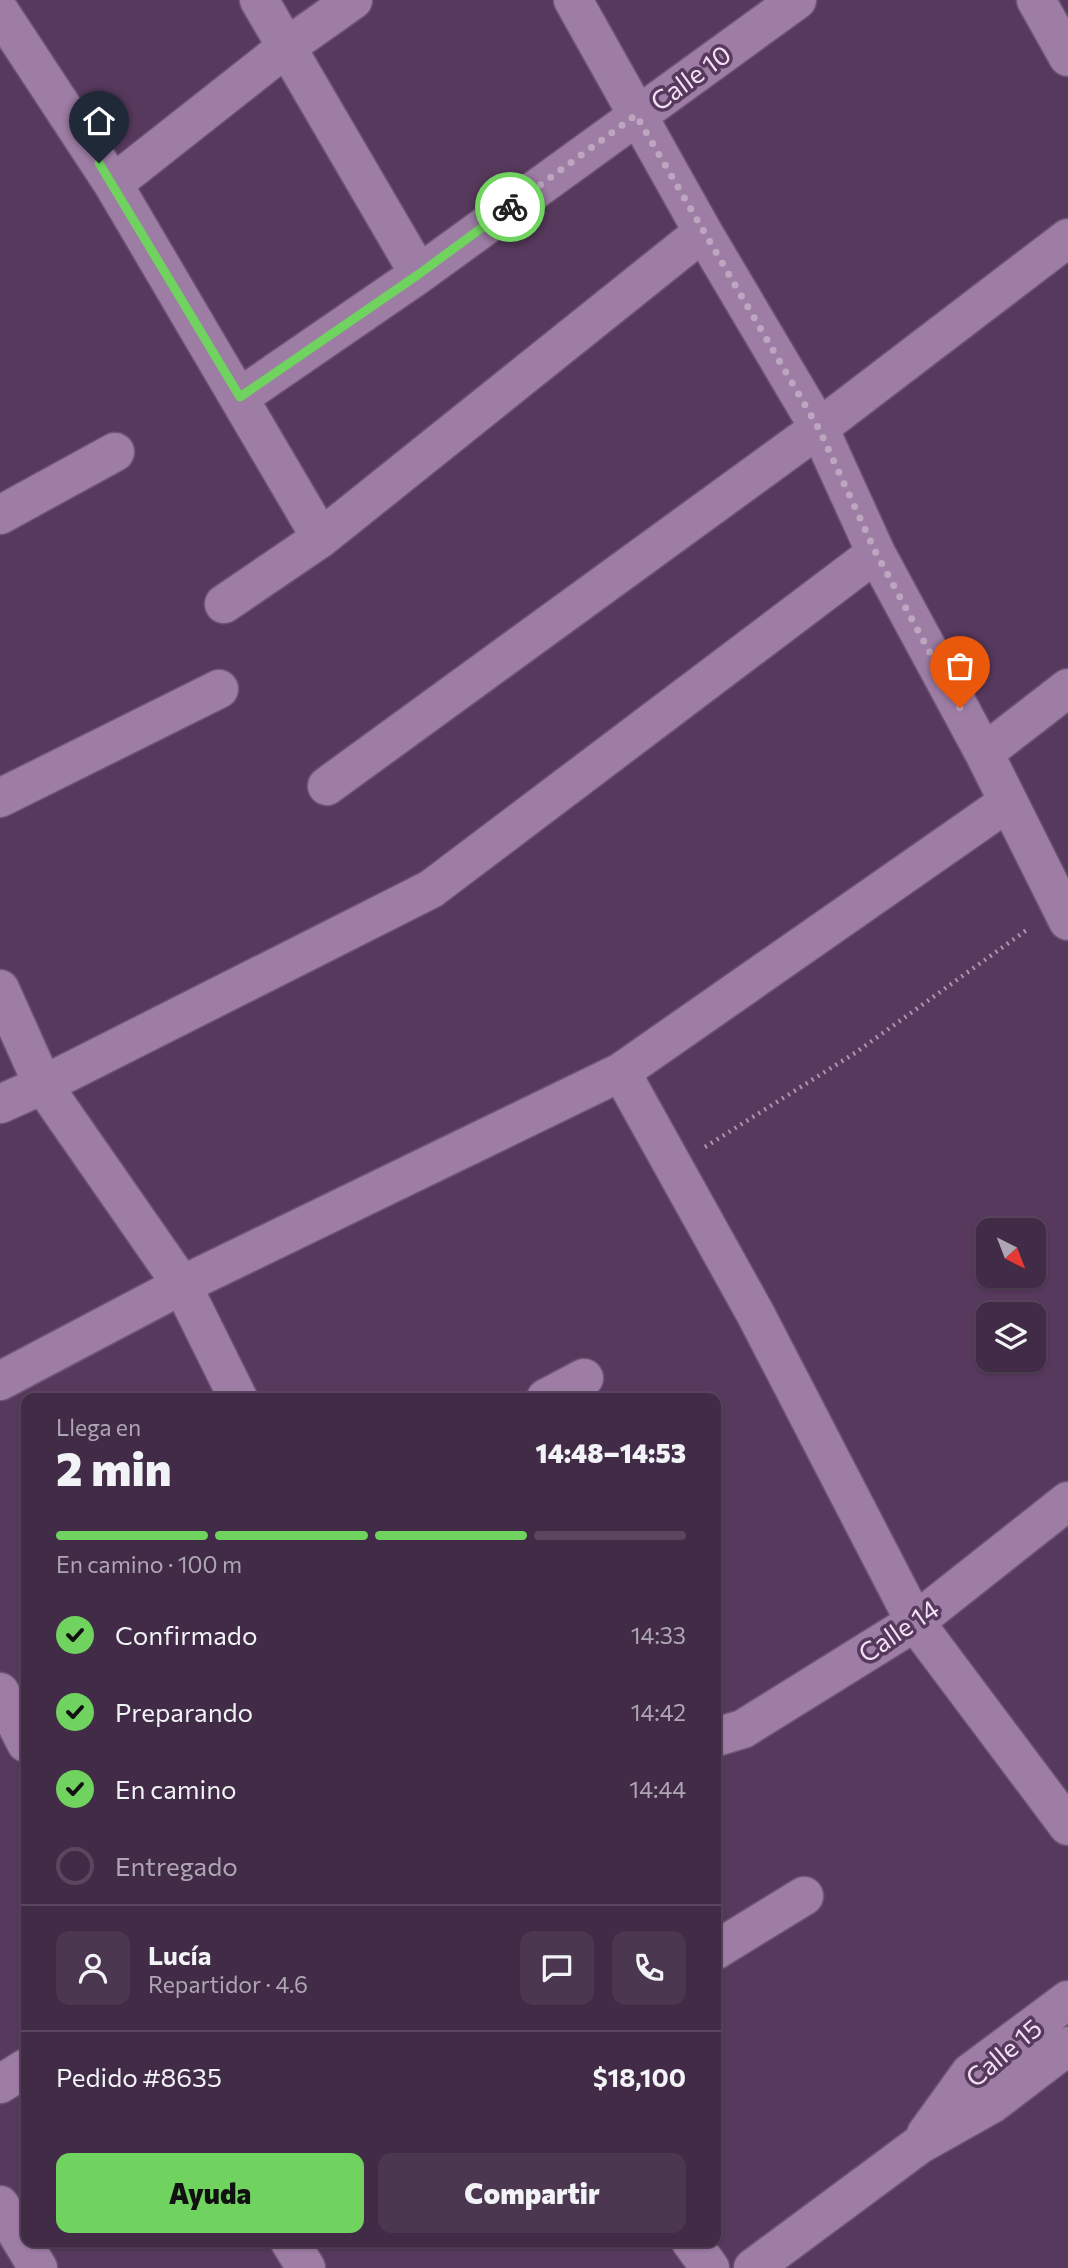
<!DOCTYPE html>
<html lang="es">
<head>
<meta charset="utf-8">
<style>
  body { margin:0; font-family:Commissioner,sans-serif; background:#4c3751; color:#f1f3f6; height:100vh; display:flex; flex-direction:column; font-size:26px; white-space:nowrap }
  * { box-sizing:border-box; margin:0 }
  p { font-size:23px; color:#aea7b3 }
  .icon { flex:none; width:38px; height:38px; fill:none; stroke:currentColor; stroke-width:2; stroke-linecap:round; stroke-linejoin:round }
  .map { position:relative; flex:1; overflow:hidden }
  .details { position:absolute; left:21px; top:1393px; width:700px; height:854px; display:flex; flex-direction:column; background:#412b46; border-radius:14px; box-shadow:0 2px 5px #0004,0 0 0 2px #5a475f }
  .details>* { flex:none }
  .needle { width:46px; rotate:138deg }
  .buttons { position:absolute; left:976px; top:1218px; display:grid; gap:14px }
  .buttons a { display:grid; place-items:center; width:70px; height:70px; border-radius:14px; background:#412b46; box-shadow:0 2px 5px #0004,0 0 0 2px #5a475f; font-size:35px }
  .pin { position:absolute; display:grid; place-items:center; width:60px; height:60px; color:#fff; margin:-72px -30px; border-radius:50% 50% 50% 0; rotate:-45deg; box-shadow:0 0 7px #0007 }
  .pin .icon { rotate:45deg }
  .courier { position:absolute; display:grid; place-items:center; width:70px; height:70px; margin:-35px; border:5px solid #70d35f; border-radius:50%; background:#fff; color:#222; box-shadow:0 2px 9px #0007 }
  .summary em { font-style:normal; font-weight:800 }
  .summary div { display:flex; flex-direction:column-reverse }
  .summary { display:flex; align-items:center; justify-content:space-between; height:119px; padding:0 35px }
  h1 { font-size:46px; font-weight:800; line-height:52px }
  .bar { display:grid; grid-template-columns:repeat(4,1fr); gap:10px 7px; align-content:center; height:84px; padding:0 35px }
  .bar i { height:9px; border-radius:5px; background:#5a475f }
  .bar .current { background:#70d35f }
  .bar p { grid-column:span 4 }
  .line { display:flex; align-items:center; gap:18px; padding:0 35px; border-top:2px solid #5a475f }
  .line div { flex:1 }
  .round { display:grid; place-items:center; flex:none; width:74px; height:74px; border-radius:14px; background:#4c3751 }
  ol { padding:0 35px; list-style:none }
  li { display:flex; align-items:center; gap:21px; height:77px }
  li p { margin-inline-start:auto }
  li .icon { padding:7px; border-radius:50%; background:#70d35f; color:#111; stroke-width:4 }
  li:last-child { color:#aea7b3 }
  li i { width:38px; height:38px; border:4px solid #5a475f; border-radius:50% }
  .button { display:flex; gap:14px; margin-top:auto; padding:14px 35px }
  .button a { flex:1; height:80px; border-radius:14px; background:#70d35f; color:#111; font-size:28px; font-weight:800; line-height:80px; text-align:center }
  .button a+a { background:#4c3751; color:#f1f3f6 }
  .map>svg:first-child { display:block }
</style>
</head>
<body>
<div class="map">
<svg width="1068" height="2268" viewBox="0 0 1068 2268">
  <rect width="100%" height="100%" fill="#57395d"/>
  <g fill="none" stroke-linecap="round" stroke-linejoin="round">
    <g stroke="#6e5573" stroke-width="41">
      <path id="minor" d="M 259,0 L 419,274
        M 573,0 L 703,232 L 819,428 L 876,553 L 984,753 L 1068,921
        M 1036,0 L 1068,57
        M 0,12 L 113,184 L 321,538
        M 113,184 L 288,46 L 353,0
        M 240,397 L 419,274 L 797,0
        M 0,515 L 115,452
        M 224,604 L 321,538 L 703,232
        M 984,753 L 1068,688
        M 327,786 L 819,428 L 1068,238
        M 0,798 L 219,689
        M 0,989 L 43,1085 L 182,1285 L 238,1398
        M 621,1072 L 755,1313 L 915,1622 L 1068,1826
        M 0,1104 L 43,1085 L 431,889 L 876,553
        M 0,1381 L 182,1285 L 621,1072 L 1008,802
        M 546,1398 L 584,1378
        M 0,1692 L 26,1743
        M 716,1737 L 743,1729 L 915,1622 L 1068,1501
        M 716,1950 L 804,1896
        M 0,2084 L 26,2068
        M 926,2134 L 970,2073 L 1068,2000
        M 0,2205 L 38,2268
        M 290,2242 L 306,2268
        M 691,2242 L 710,2268
        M 753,2268 L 919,2145 L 992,2104 L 1068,2046"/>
    </g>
    <path stroke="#ab94b0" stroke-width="4.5" stroke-dasharray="2 5" stroke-linecap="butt" d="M 705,1147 L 855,1053 L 1028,929"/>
    <use href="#minor" stroke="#9e7da5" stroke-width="38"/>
  </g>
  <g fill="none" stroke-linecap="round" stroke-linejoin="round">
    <path stroke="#bca6c0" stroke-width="7" stroke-dasharray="0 12.6" d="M 510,207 L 636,115 L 819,429 L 876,553 L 960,708"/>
    <path stroke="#70d35f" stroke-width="9" d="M 99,163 L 240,397 L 419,274 L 510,207"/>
  </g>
  <g text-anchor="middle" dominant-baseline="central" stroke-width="7" stroke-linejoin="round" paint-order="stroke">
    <g font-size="26" fill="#f2e0f5" stroke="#57395d">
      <text transform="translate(690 77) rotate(-36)">Calle 10</text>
      <text transform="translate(898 1630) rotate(-34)">Calle 14</text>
      <text transform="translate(1003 2052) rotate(-40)">Calle 15</text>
    </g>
  </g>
</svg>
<div class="buttons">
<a><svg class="needle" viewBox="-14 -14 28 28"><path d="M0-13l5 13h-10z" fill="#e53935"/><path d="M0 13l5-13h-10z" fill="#aea7b3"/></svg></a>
<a><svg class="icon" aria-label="layers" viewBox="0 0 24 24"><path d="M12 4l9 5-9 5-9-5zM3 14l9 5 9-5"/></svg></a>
</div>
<div class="pin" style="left:960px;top:708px;background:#ea580c"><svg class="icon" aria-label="bag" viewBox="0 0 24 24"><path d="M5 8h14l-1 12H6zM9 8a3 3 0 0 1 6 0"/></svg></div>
<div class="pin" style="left:99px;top:163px;background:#1f2937"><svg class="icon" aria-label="home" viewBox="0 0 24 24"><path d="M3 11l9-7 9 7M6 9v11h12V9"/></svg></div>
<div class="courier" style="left:510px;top:207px"><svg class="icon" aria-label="bike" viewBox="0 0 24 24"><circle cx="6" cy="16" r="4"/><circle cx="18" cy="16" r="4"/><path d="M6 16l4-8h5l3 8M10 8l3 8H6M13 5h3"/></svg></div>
<section class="details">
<div class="summary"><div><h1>2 min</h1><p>Llega en</p></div><em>14:48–14:53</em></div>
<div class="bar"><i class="current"></i><i class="current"></i><i class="current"></i><i></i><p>En camino · 100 m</p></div>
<ol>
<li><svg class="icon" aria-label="check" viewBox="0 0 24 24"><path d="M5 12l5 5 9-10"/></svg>Confirmado<p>14:33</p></li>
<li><svg class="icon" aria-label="check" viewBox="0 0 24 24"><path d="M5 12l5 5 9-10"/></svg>Preparando<p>14:42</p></li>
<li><svg class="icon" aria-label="check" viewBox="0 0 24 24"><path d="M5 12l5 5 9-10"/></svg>En camino<p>14:44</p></li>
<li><i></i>Entregado</li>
</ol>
<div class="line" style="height:126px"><a class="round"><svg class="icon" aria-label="person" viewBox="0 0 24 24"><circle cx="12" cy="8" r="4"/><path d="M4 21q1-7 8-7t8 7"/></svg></a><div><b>Lucía</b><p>Repartidor · 4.6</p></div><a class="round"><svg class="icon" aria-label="chat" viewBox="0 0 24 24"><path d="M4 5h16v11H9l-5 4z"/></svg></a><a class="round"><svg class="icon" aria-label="phone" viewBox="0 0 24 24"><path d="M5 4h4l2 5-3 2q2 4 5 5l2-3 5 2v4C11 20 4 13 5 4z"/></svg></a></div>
<div class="line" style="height:91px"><div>Pedido #8635</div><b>$18,100</b></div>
<div class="button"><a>Ayuda</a><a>Compartir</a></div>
</section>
</div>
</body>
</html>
